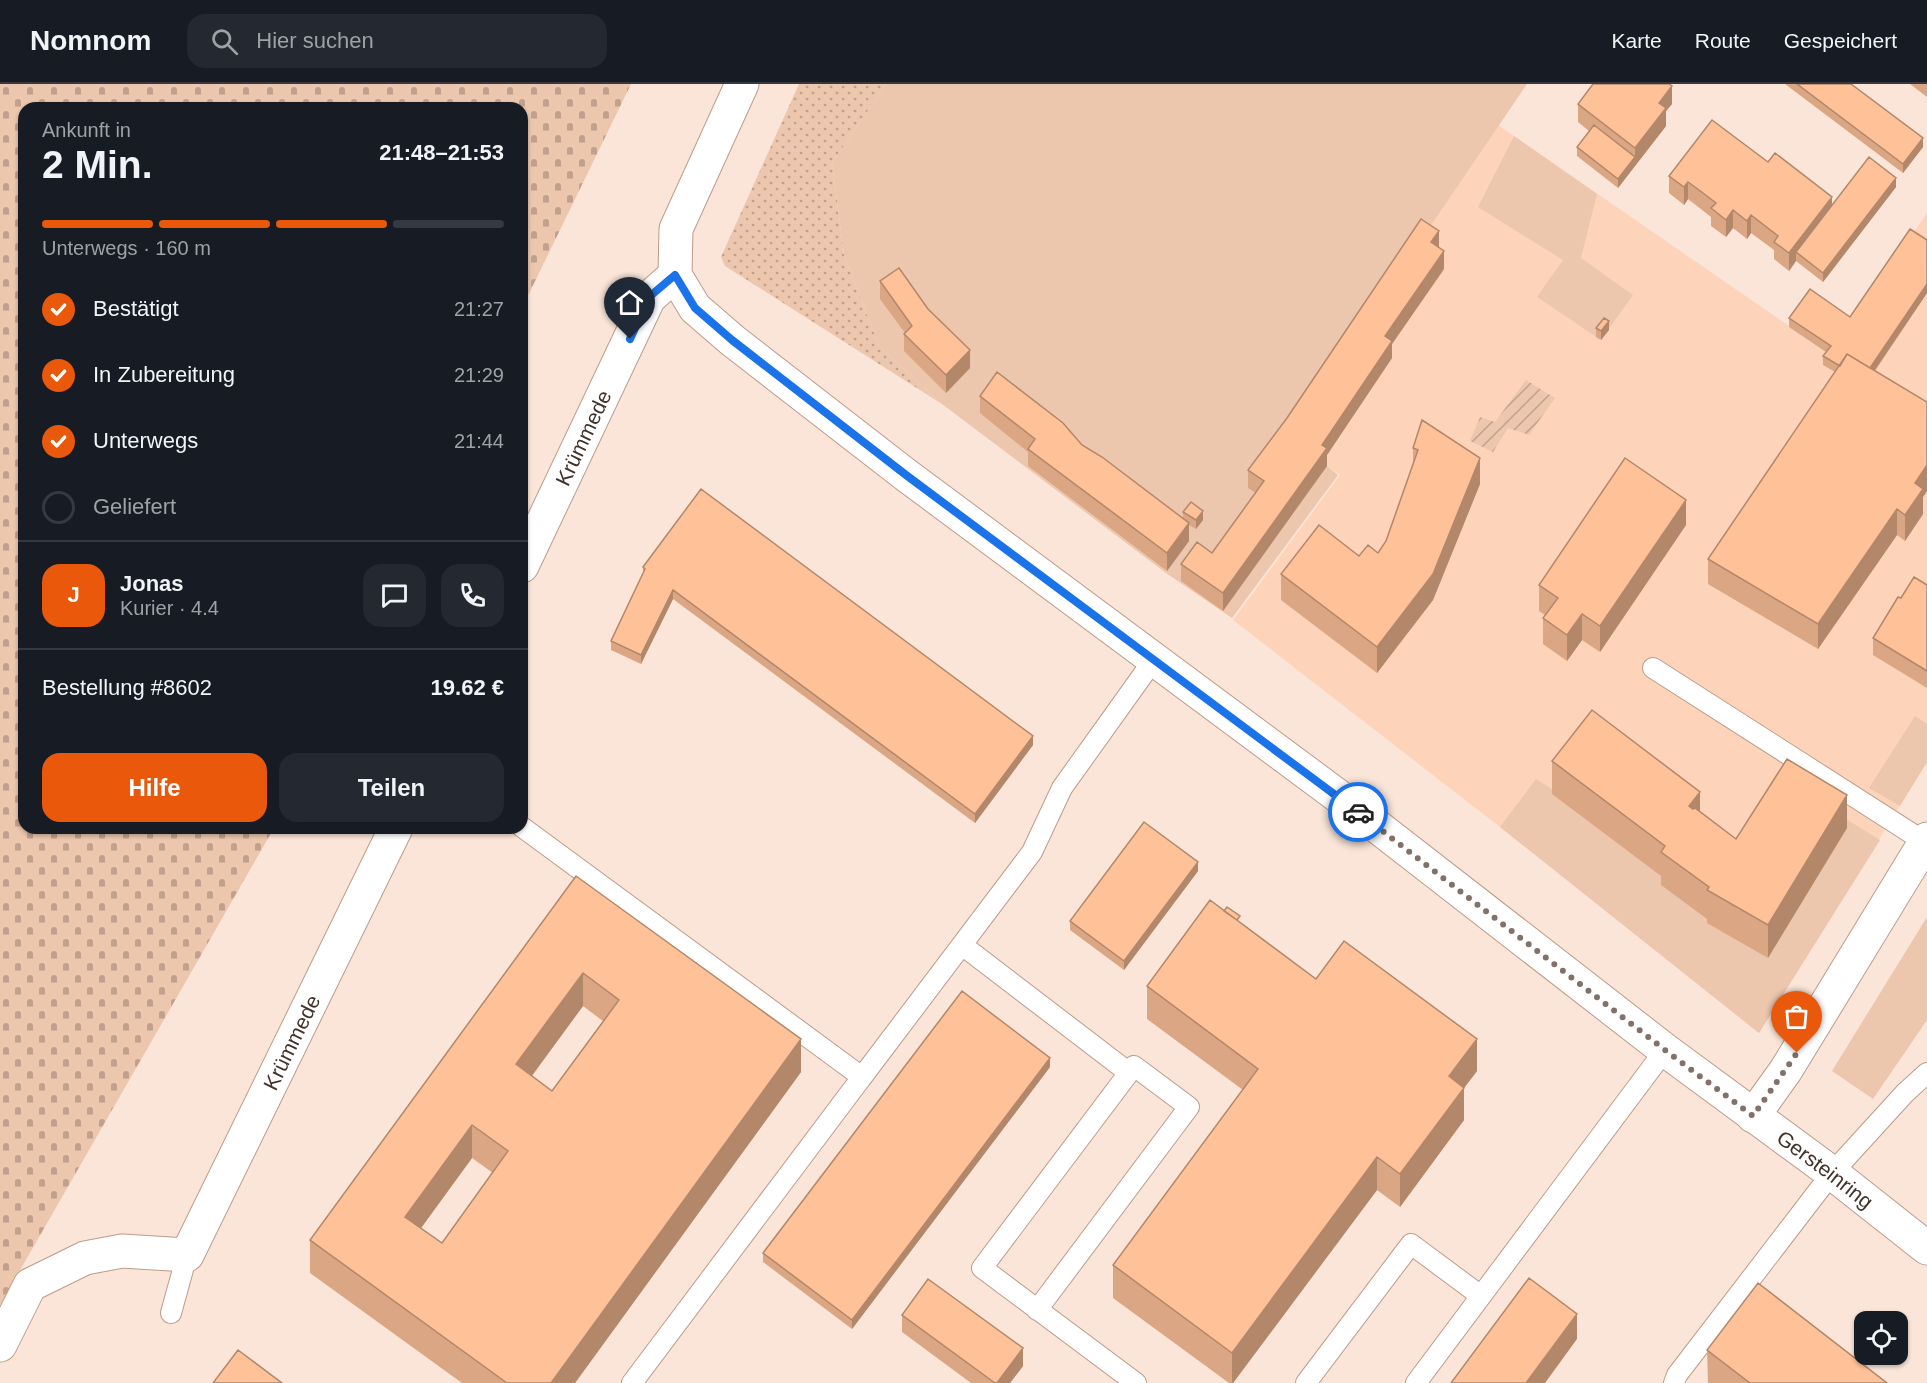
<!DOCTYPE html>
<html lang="de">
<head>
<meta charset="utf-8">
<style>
  body { margin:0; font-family:Arial,sans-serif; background:#242831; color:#f1f3f6; height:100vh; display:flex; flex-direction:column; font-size:22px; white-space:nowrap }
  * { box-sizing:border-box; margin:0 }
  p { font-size:20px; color:#9ea1a6 }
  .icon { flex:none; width:33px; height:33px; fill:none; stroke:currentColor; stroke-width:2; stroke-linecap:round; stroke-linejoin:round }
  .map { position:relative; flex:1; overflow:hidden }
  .side { position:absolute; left:18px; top:18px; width:510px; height:732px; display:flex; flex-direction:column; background:#171b24; border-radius:18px; box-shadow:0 2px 4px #0004 }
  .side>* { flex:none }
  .buttons { position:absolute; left:1854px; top:1227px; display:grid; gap:12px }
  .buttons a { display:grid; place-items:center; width:54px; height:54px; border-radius:12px; background:#171b24; box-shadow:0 2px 4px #0004; font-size:30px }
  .pin { position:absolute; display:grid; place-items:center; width:51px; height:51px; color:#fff; margin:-62px -26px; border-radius:50% 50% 50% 0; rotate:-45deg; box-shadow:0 0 6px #0007 }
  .pin .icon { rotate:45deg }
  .courier { position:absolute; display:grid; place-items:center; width:60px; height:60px; margin:-30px; border:4px solid #1a73e8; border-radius:50%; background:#fff; color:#222; box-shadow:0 2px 8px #0007 }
  .overview em { font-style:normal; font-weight:700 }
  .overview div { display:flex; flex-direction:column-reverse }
  .overview { display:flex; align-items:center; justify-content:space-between; height:102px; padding:0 24px }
  h1 { font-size:39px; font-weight:700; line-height:45px }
  .bar { display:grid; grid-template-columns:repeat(4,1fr); gap:9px 6px; align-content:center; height:72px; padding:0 24px }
  .bar i { height:8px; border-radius:4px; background:#363941 }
  .bar .current { background:#ea580c }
  .bar p { grid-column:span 4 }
  .line { display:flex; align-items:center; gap:15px; padding:0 24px; border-top:2px solid #363941 }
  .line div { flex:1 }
  .round { display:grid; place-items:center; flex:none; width:63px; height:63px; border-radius:18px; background:#242831 }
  ol { padding:0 24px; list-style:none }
  li { display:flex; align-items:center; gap:18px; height:66px }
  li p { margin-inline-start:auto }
  li .icon { padding:6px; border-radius:50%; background:#ea580c; color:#fff; stroke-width:4 }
  li:last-child { color:#9ea1a6 }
  li i { width:33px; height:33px; border:3px solid #363941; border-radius:50% }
  .button { display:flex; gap:12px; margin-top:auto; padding:12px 24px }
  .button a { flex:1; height:69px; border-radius:18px; background:#ea580c; color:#fff; font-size:24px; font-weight:700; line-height:69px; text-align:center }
  .button a+a { background:#242831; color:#f1f3f6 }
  header { display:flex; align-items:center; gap:36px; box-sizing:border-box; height:84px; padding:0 30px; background:#171b24; border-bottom:2px solid #363941 }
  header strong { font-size:28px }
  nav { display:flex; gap:33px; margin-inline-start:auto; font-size:21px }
  .search { width:420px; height:54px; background:#242831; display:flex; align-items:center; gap:15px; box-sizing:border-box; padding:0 21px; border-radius:18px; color:#9ea1a6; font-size:22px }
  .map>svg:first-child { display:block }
</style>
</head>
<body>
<header>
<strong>Nomnom</strong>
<div class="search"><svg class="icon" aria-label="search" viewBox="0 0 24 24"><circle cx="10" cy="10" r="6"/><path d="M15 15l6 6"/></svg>Hier suchen</div>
<nav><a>Karte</a><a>Route</a><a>Gespeichert</a></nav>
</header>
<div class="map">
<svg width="1927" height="1299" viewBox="0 0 1927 1299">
  <defs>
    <pattern id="cemetery-stones" width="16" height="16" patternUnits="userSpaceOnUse" patternTransform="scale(1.5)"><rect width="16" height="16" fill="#ecc6ad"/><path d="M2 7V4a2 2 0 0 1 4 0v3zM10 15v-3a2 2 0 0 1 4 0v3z" fill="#c1a18d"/></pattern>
    <pattern id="park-dots" width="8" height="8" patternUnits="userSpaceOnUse" patternTransform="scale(1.5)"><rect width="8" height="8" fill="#ecc6ad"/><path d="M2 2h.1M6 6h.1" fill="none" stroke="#c1a18d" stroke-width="1.8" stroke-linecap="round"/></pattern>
    <pattern id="garden-furrows" width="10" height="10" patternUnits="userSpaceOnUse" patternTransform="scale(1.5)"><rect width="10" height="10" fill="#ecc6ad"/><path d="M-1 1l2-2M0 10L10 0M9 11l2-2" fill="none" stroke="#c1a18d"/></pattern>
  </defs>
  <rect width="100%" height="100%" fill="#fae5d8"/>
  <path fill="#fdd4ba" d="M 1498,41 L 1789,242 L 1809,213 L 1851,241 L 1927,129 L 1927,678 L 1759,949 L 1500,743 L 1233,536 L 1340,391 L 1287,352 Z"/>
  <path fill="#ecc6ad" d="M 886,0 L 1527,0 L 1289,350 L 1338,391 L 1232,534 L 1166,489 L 942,320 L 879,262 L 844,171 L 832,79 Z
    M 1514,52 L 1597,110 L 1581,174 L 1633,211 L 1601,256 L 1537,213 L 1563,176 L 1478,123 Z
    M 1915,632 L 1927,640 L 1927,678 L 1900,722 L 1869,704 Z
    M 1536,695 L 1555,707 L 1665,795 L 1661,801 L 1709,836 L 1768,874 L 1847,744 L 1791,701 L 1880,756 L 1759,949 L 1500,743 Z
    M 1927,833 L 1927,936 L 1873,1015 L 1832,987 Z"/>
  <path fill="url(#cemetery-stones)" d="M 0,0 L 631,0 L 522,224 L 522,24 L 24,24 L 24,744 L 274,744 L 0,1221 Z"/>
  <path fill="url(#park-dots)" d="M 799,0 L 886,0 L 832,79 L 844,171 L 879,262 L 942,320 L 725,182 L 721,173 Z"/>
  <path fill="url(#garden-furrows)" d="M 1526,296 L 1555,314 L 1529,351 L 1508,344 L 1493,368 L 1470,357 L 1480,333 L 1495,338 Z"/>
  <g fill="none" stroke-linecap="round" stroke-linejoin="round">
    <g stroke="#bd9c88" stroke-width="22">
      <path id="lane" d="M 1653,584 L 1925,758
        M 522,743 L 862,993 L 632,1299
        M 962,861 L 1128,988
        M 862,993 L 1032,768 L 1062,704 L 1155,574
        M 1037,1226 L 1189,1023 L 1134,982 L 982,1184 L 1136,1299
        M 171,1229 L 187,1171
        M 1306,1299 L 1411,1160 L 1481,1212
        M 1416,1299 L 1665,966
        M 1674,1299 L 1677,1291 L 1832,1089 L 1905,1009 L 1927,989"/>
    </g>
    <g stroke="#bd9c88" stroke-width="35">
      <g id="street">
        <path id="s1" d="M 522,482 L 649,214 L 675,191"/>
        <path d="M 1753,1032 L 1786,986 L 1927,755"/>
        <path id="s2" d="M 0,1261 L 30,1201 L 85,1174 L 122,1167 L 187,1171 L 396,744"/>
      </g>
    </g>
    <g stroke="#bd9c88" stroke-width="35">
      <g id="secondary">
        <path id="s3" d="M 742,0 L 676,145 L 675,191 L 695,224 L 732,256 L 906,391 L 1338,712 L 1665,966 L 1832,1089 L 1927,1164"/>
      </g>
    </g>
    <use href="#lane" stroke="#fff" stroke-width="20"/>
    <use href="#street" stroke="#fff" stroke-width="33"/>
    <use href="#secondary" stroke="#fff" stroke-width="33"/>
  </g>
  <path fill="#dba683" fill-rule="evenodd" d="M 1785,0 L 1851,0 L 1923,63 L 1903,89 Z
    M 1910,0 L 1927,0 L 1927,13 Z
    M 1578,20 L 1672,20 L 1666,27 L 1666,42 L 1618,104 L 1577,72 L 1577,63 L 1589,47 L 1578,38 Z
    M 1768,78 L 1832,121 L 1896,103 L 1823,198 L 1796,177 L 1789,187 L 1774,175 L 1774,166 L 1751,149 L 1747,155 L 1733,144 L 1726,153 L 1711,142 L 1711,133 L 1688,115 L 1684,121 L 1669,109 L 1669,92 Z
    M 1927,156 L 1927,209 L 1875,287 L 1927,318 L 1927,407 L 1923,413 L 1923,430 L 1905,457 L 1897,451 L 1818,565 L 1708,500 L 1708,475 L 1835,288 L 1823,281 L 1823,272 L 1826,268 L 1789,243 L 1789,234 L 1850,233 Z
    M 1444,185 L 1392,260 L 1392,274 L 1327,371 L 1327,382 L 1223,527 L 1181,497 L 1181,480 L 1212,469 L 1256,409 L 1248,404 L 1248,386 Z
    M 880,197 L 970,284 L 946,309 L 904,267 L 904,250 L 905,249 L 880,215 Z
    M 1596,244 L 1609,246 L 1601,256 L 1596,253 Z
    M 980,312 L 1082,361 L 1183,435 L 1183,428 L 1203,436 L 1196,445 L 1189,441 L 1189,457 L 1167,487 L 1028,382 L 1028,368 L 980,329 Z
    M 1422,336 L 1480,400 L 1433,516 L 1377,589 L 1281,516 L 1281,490 L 1359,472 L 1378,469 L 1386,457 L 1413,382 L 1413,364 Z
    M 1686,441 L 1600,568 L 1582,556 L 1567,577 L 1543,560 L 1543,534 L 1545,531 L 1539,527 L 1539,501 Z
    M 643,483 L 1033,661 L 975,739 L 673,515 L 641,580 L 611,566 L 611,557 L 643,490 Z
    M 1927,501 L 1927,604 L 1873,571 L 1873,554 L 1901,514 Z
    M 1552,677 L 1700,728 L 1736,755 L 1847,744 L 1768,874 L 1707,839 L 1707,835 L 1661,801 L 1661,792 L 1552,710 Z
    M 1198,787 L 1124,886 L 1070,846 L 1070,837 Z
    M 576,792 L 801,988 L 575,1299 L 462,1299 L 310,1189 L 310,1156 ZM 583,922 L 603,937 L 552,1007 L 532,992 ZM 472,1074 L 493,1089 L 442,1159 L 421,1144 Z
    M 1240,839 L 1316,895 L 1477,987 L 1464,1004 L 1464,1036 L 1400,1123 L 1377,1106 L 1233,1299 L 1229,1299 L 1113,1214 L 1113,1181 L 1243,1006 L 1147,935 L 1147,902 Z
    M 1050,983 L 852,1245 L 763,1178 L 763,1169 Z
    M 902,1231 L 1023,1282 L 1010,1299 L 971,1299 L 902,1248 Z
    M 1707,1266 L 1887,1299 L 1708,1299 Z"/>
  <path fill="#b2876a" d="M 1672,2 L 1672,20 L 1666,27 L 1666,42 L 1635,82 L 1635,64 L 1659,19 Z
    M 1923,54 L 1923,63 L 1903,89 L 1903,80 Z
    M 1635,73 L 1635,82 L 1618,104 L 1618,95 Z
    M 1896,94 L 1896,103 L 1823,198 L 1823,189 Z
    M 1688,98 L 1688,115 L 1684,121 L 1684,103 Z
    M 1832,113 L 1832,131 L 1796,168 L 1796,177 L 1789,187 L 1789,169 Z
    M 1733,126 L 1733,144 L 1726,153 L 1726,136 Z
    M 1751,131 L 1751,149 L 1747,155 L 1747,137 Z
    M 1439,147 L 1439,164 L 1431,158 Z
    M 1444,167 L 1444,185 L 1392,260 L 1392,274 L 1327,371 L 1327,382 L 1223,527 L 1223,509 L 1322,361 L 1385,252 Z
    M 1927,200 L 1927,209 L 1862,305 L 1862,296 Z
    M 1609,237 L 1609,246 L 1601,256 L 1601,247 Z
    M 970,266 L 970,284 L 946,309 L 946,291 Z
    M 1480,374 L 1480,400 L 1433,516 L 1377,589 L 1377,563 Z
    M 1927,381 L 1927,407 L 1923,413 L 1923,430 L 1905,457 L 1905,431 L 1915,399 Z
    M 1686,416 L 1686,441 L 1600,568 L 1600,542 Z
    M 1897,425 L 1897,451 L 1818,565 L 1818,540 Z
    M 1203,427 L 1203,436 L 1196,445 L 1196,436 Z
    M 1189,439 L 1189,457 L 1167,487 L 1167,469 Z
    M 673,506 L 673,515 L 641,580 L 641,571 Z
    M 1582,530 L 1582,556 L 1567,577 L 1567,551 Z
    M 1033,652 L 1033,661 L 975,739 L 975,730 Z
    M 1700,708 L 1700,740 L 1689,722 Z
    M 1847,711 L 1847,744 L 1768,874 L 1768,841 Z
    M 1198,778 L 1198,787 L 1124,886 L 1124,877 Z
    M 583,889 L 583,922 L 516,1013 L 516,980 Z
    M 801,955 L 801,988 L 575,1299 L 551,1299 Z
    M 1477,955 L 1477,987 L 1464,1004 L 1464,1036 L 1400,1123 L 1400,1090 L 1449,992 Z
    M 1050,974 L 1050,983 L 852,1245 L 852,1236 Z
    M 472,1041 L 472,1074 L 405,1166 L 405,1133 Z
    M 1377,1073 L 1377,1106 L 1233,1299 L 1232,1299 L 1232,1269 Z
    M 1577,1230 L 1577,1255 L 1545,1299 L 1526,1299 Z
    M 1023,1264 L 1023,1282 L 1010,1299 L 997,1299 Z"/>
  <path fill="#ffc198" stroke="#b2876a" stroke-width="1.5" fill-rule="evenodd" d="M 1593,0 L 1669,0 L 1672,2 L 1659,19 L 1666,24 L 1635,64 L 1578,20 Z
    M 1797,0 L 1851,0 L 1923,54 L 1903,80 Z
    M 1712,36 L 1768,78 L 1775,69 L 1832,113 L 1789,169 L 1774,158 L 1778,152 L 1751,131 L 1747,137 L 1733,126 L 1726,136 L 1711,124 L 1716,119 L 1703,109 L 1688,98 L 1684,103 L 1669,92 Z
    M 1594,41 L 1635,73 L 1618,95 L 1577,63 Z
    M 1869,73 L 1896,94 L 1823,189 L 1796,168 Z
    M 1421,135 L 1439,147 L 1431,158 L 1444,167 L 1385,252 L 1392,257 L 1322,361 L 1327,364 L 1223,509 L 1181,480 L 1197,458 L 1212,469 L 1264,397 L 1248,386 L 1287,334 Z
    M 1910,145 L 1927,156 L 1927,200 L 1870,284 L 1847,270 L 1840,282 L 1823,272 L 1831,262 L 1789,234 L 1810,205 L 1850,233 Z
    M 899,184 L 928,225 L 970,266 L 946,291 L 904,250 L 912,242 L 880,197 Z
    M 1604,234 L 1609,237 L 1601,247 L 1596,244 Z
    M 1847,270 L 1927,318 L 1927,381 L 1915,399 L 1923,405 L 1905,431 L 1897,425 L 1818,540 L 1708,475 Z
    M 997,288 L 1063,339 L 1082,361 L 1102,373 L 1189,439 L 1167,469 L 1028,365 L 1035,355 L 980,312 Z
    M 1422,336 L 1480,374 L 1433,490 L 1377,563 L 1281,490 L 1319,441 L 1359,472 L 1368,461 L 1378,469 L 1386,457 L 1418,366 L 1413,364 Z
    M 1625,374 L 1686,416 L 1600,542 L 1582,530 L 1567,551 L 1543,534 L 1558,514 L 1539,501 Z
    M 701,405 L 1033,652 L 975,730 L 673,506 L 641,571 L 611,557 L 645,485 L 643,483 Z
    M 1191,418 L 1203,427 L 1196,436 L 1183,428 Z
    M 1914,493 L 1927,501 L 1927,587 L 1873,554 L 1898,513 L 1901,514 Z
    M 1592,626 L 1700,708 L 1689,722 L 1693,725 L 1695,724 L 1736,755 L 1787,675 L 1847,711 L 1768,841 L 1707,806 L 1709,803 L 1661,768 L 1665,762 L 1552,677 Z
    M 1144,738 L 1198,778 L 1124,877 L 1070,837 Z
    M 576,792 L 801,955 L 551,1299 L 507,1299 L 310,1156 ZM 583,889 L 619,916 L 552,1007 L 516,980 ZM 472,1041 L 508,1067 L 442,1159 L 405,1133 Z
    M 1210,816 L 1316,895 L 1344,857 L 1477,955 L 1449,992 L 1464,1004 L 1400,1090 L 1377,1073 L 1232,1269 L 1113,1181 L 1258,985 L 1147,902 Z
    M 1227,823 L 1240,832 L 1237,836 L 1224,827 Z
    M 962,907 L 1050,974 L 852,1236 L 763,1169 Z
    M 1529,1194 L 1577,1230 L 1526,1299 L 1451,1299 Z
    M 928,1195 L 1023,1264 L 997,1299 L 995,1299 L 902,1231 Z
    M 1758,1199 L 1887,1299 L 1750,1299 L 1707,1266 Z
    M 238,1266 L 282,1299 L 213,1299 Z"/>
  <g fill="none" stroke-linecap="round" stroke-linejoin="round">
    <path stroke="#827168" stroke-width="6" stroke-dasharray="0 10.8" d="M 1358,728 L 1665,966 L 1753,1032 L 1797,969"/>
    <path stroke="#1a73e8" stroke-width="8" d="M 630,255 L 649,213 L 675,191 L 695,224 L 732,256 L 906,391 L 1358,728"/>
  </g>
  <g text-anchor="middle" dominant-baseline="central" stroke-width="4.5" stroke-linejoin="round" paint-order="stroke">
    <g font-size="21" fill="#41332b" stroke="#fdf5f1">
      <text stroke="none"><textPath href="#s1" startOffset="142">Krümmede</textPath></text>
      <text stroke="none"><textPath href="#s2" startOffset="468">Krümmede</textPath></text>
      <text stroke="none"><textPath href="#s3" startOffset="1665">Gersteinring</textPath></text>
    </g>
  </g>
</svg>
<div class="buttons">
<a><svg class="icon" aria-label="locate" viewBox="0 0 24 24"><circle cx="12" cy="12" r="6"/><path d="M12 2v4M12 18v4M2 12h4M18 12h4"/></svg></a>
</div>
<div class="pin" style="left:1797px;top:969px;background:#ea580c"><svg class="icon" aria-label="bag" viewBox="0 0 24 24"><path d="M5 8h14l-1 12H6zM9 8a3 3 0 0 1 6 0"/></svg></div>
<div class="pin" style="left:630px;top:255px;background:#1f2937"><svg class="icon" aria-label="home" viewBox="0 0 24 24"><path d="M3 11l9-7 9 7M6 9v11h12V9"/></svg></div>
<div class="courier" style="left:1358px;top:728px"><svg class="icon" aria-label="car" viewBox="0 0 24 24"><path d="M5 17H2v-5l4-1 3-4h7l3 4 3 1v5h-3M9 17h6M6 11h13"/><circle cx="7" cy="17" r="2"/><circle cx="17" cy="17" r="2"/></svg></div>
<section class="side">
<div class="overview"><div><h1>2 Min.</h1><p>Ankunft in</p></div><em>21:48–21:53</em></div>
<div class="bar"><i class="current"></i><i class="current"></i><i class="current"></i><i></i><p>Unterwegs · 160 m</p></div>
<ol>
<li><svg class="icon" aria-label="check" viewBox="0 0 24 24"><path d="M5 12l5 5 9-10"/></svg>Bestätigt<p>21:27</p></li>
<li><svg class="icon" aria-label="check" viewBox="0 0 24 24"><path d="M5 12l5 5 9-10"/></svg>In Zubereitung<p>21:29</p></li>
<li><svg class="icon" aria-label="check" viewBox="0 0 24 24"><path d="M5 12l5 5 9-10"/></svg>Unterwegs<p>21:44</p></li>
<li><i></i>Geliefert</li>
</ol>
<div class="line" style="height:108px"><b class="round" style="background:#ea580c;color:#fff">J</b><div><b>Jonas</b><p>Kurier · 4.4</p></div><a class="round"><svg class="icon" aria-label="chat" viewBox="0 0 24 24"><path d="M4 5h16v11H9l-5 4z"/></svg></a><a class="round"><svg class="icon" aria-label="phone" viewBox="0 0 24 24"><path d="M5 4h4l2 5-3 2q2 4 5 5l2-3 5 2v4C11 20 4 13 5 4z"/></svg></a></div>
<div class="line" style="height:78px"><div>Bestellung #8602</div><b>19.62 €</b></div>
<div class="button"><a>Hilfe</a><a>Teilen</a></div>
</section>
</div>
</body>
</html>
